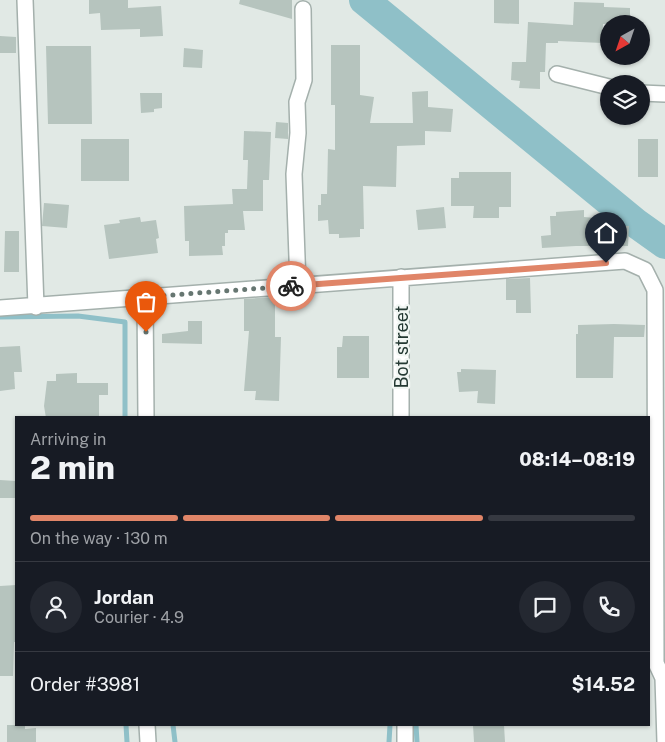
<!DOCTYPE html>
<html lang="en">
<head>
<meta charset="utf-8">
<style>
  body { margin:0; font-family:"Public Sans",sans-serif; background:#242831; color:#f1f3f6; height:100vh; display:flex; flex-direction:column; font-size:19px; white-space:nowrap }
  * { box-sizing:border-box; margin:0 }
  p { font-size:16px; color:#9ea1a6 }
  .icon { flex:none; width:28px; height:28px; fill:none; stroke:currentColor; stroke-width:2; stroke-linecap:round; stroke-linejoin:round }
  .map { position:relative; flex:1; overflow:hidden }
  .drawer { position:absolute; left:15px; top:416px; width:635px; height:310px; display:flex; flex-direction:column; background:#171b24; border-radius:0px; box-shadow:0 1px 4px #0004 }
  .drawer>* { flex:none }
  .needle { width:32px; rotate:220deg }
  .controls { position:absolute; left:600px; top:15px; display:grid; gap:10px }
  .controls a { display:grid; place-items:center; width:50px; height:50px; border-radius:50%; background:#171b24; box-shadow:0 1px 4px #0004; font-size:25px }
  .pin { position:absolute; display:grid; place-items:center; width:42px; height:42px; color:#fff; margin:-51px -21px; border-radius:50% 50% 50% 0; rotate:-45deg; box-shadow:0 0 5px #0007 }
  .pin .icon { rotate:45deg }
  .courier { position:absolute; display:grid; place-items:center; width:50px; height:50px; margin:-25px; border:4px solid #e08568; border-radius:50%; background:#fff; color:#222; box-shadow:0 1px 6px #0007 }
  .overview em { font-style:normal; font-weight:800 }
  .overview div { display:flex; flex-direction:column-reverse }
  .overview { display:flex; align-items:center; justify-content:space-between; height:85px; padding:0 15px }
  h1 { font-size:32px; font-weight:800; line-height:38px }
  .bar { display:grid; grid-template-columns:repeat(4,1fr); gap:8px 5px; align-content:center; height:60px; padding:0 15px }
  .bar i { height:6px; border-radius:4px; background:#363941 }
  .bar .active { background:#e08568 }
  .bar p { grid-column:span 4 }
  .line { display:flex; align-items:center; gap:12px; padding:0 15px; border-top:1px solid #363941 }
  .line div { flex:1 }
  .round { display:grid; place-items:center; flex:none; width:52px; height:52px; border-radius:26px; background:#242831 }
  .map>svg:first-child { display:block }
</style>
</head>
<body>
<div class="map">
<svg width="665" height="742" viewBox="0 0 665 742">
  <rect width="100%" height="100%" fill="#e1e9e5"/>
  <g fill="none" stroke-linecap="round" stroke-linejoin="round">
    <path stroke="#8fc0c8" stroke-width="5" d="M 0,317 L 78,316 L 125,322 L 125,418
      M 126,725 L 127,742
      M 173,725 L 175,742
      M 416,725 L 417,742
      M 389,742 L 390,725"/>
    <path stroke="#8fc0c8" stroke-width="30" d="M 364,0 L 637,224 L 665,244"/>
  </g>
  <path fill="#b6c4be" d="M 89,0 L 128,0 L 128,8 L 161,6 L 163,36 L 140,37 L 140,29 L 101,30 L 100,13 L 89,14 Z
    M 240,0 L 292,0 L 292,19 L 239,4 Z
    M 494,0 L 519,0 L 519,24 L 494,23 Z
    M 574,2 L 604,3 L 604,7 L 630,8 L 630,24 L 603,24 L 602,43 L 558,41 L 558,43 L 546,43 L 545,72 L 540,72 L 540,89 L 519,88 L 520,81 L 511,80 L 512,62 L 526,62 L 528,22 L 573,25 Z
    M 0,36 L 16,37 L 16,53 L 0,53 Z
    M 331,45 L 360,45 L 360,95 L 374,97 L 370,123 L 413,123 L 412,92 L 428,91 L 428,107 L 453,109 L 451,132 L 425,131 L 425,145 L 397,146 L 396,187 L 363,186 L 364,229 L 360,229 L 360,237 L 339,238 L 339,234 L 329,234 L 328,220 L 318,221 L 318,205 L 321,205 L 321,194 L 327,194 L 328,149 L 335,150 L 335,105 L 331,105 Z
    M 46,46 L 91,46 L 92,124 L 48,124 Z
    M 184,48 L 203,50 L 202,68 L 183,67 Z
    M 140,93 L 162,93 L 162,108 L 154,109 L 154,112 L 141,113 Z
    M 276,122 L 288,123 L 288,139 L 275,138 Z
    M 244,131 L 271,132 L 269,180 L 263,180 L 263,211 L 243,211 L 245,230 L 228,230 L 228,233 L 225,233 L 225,246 L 222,246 L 223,255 L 189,256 L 189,241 L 185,241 L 184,206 L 233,204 L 232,189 L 247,189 L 248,160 L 243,160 Z
    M 81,139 L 129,139 L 129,181 L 81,181 Z
    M 638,139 L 658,139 L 658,177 L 638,177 Z
    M 459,172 L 511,172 L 511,207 L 499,207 L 499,218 L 473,218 L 474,206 L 451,206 L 451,178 L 459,178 Z
    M 44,203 L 69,205 L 67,228 L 42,226 Z
    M 444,207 L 446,228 L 418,230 L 416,210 Z
    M 584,210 L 584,217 L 596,218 L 596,224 L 629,226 L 628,246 L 576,246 L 542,248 L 541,236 L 551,235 L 550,216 L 556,216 L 556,212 Z
    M 140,217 L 141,222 L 156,220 L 159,238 L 156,239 L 158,253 L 109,259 L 104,225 L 120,223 L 119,220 Z
    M 5,231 L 19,231 L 19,272 L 4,272 Z
    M 530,278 L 531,313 L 516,313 L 516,300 L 506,300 L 506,279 Z
    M 275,297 L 275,337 L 281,337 L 279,401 L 255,400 L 256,391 L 244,391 L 249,331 L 244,331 L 244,299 Z
    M 188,321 L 202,321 L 202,344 L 162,343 L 162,334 L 188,331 Z
    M 614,324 L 645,325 L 644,337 L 614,337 L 613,378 L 576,378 L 576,334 L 578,334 L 578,325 Z
    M 343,336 L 369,336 L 369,378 L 337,378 L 337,347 L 342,347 Z
    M 20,346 L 22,372 L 14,372 L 15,389 L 0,391 L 0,347 Z
    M 461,369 L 496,370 L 495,404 L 477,403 L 478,391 L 459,392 L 457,372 L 461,372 Z
    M 77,373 L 77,383 L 108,383 L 108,395 L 99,395 L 99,418 L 46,418 L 44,406 L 47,381 L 56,381 L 56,374 Z
    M 0,480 L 16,481 L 16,498 L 0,498 Z
    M 16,585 L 16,642 L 14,642 L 13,676 L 0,676 L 0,586 Z
    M 7,725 L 25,725 L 25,729 L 36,728 L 36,742 L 7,742 Z
    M 473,725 L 504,725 L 505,742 L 474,742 Z"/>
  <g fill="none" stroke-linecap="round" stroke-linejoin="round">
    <g stroke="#a4b0ac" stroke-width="18">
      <path id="minor" d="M 25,0 L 36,307
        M 557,74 L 609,87
        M 641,93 L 665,94
        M 298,285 L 294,174 L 298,133 L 297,102 L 304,80 L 303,9
        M 145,297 L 146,418
        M 0,308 L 625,261 L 645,270 L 655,290 L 656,663 L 663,678 L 665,742
        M 401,418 L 401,277
        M 147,725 L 148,742
        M 405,725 L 405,742"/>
    </g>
    <use href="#minor" stroke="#fff" stroke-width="15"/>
  </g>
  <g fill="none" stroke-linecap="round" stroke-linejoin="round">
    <path stroke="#667671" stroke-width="5" stroke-dasharray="0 9" d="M 146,332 L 145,297 L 291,286"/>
    <path stroke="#e08568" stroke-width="6" d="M 291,286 L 606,263"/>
  </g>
  <g text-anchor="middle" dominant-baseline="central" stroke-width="4.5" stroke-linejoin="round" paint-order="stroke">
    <g font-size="18" fill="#233832" stroke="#f1f6f3">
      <text transform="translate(401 347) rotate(-90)">Bot street</text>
    </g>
  </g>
</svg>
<div class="controls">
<a><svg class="needle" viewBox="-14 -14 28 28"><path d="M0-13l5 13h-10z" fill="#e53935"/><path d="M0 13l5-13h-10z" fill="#9ea1a6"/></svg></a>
<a><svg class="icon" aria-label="layers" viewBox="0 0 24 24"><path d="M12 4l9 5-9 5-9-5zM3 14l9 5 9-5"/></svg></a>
</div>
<div class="pin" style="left:146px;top:332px;background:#ea580c"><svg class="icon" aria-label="bag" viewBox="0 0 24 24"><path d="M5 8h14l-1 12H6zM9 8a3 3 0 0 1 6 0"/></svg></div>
<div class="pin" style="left:606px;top:263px;background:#1f2937"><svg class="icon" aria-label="home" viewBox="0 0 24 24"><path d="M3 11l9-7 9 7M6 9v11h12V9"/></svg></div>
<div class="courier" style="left:291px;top:286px"><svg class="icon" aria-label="bike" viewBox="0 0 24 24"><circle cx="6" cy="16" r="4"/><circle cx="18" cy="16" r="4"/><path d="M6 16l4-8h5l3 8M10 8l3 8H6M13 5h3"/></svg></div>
<section class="drawer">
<div class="overview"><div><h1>2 min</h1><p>Arriving in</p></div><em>08:14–08:19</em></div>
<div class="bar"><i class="active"></i><i class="active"></i><i class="active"></i><i></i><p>On the way · 130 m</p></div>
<div class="line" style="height:90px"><a class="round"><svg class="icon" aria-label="person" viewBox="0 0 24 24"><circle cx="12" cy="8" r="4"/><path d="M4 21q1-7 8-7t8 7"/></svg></a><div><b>Jordan</b><p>Courier · 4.9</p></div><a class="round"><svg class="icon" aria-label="chat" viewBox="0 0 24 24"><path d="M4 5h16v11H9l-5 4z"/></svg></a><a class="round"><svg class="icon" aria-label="phone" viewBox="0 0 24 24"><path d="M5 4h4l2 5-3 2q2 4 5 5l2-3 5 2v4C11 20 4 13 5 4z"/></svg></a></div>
<div class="line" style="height:65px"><div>Order #3981</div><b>$14.52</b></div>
</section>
</div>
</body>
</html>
